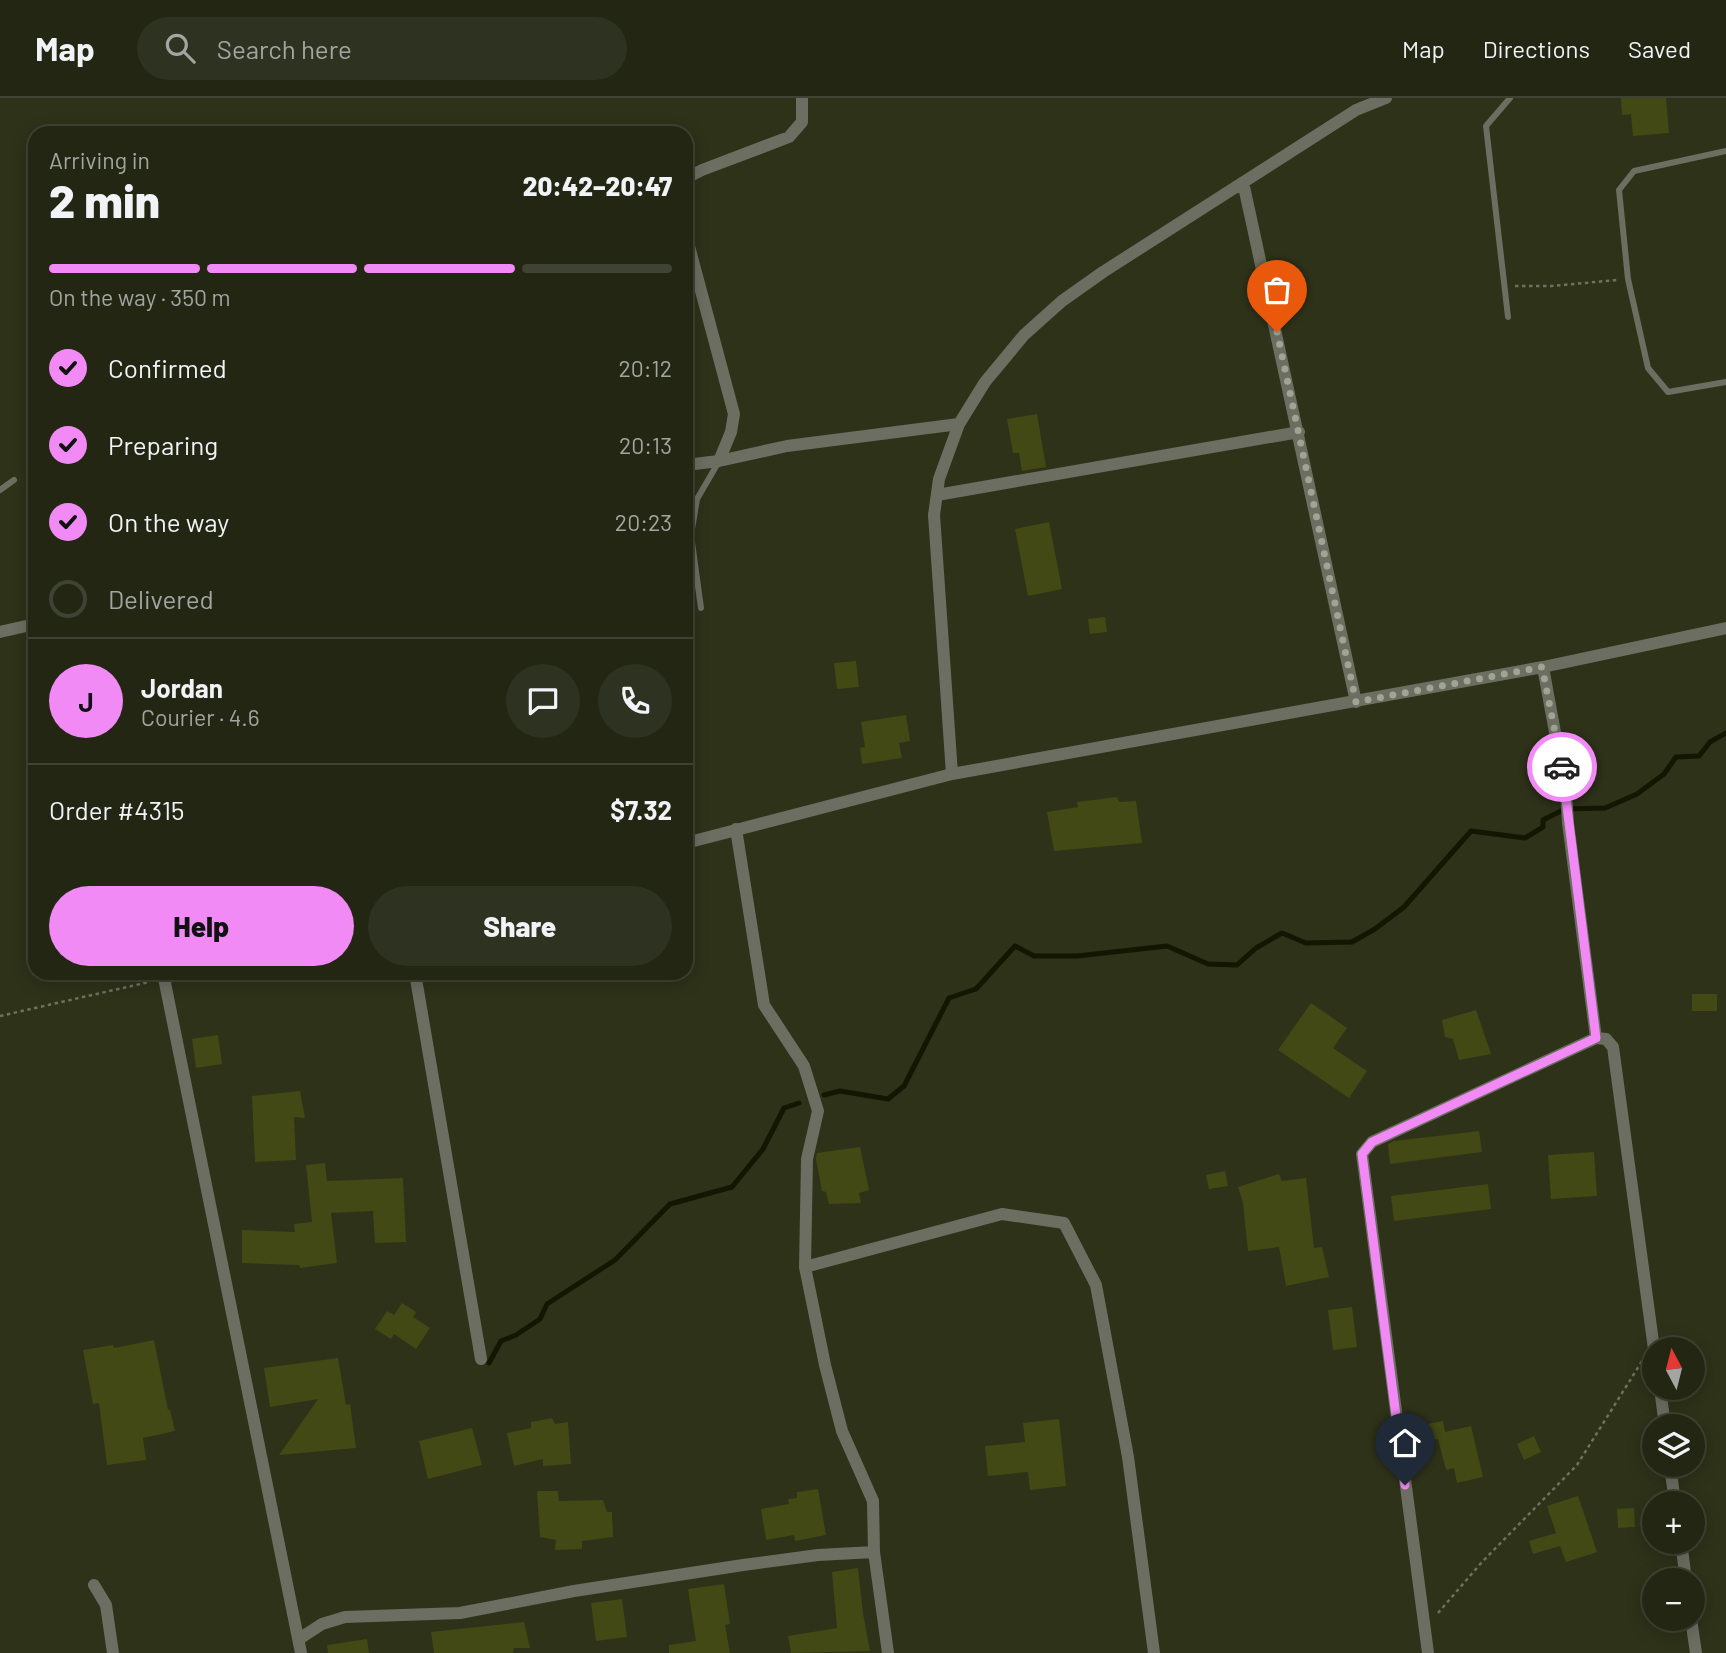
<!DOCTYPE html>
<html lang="en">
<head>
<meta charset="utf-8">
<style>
  body { margin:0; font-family:Barlow,sans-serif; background:#2e3221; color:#f1f3f6; height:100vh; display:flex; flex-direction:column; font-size:26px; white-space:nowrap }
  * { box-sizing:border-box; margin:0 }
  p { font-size:23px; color:#a2a5a0 }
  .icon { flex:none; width:38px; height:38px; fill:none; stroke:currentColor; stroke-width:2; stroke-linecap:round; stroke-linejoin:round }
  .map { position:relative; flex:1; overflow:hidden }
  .sheet { position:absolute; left:28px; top:28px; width:665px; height:854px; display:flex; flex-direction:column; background:#222613; border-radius:21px; box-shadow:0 4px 18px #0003,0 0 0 2px #3f4333 }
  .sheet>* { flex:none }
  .needle { width:46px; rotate:353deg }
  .controls { position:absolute; left:1642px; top:1239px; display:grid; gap:14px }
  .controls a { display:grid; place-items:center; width:63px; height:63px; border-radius:50%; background:#222613; box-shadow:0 4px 18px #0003,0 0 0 2px #3f4333; font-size:35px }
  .pin { position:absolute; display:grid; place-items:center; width:60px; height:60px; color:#fff; margin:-72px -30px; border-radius:50% 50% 50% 0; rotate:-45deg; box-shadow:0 0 7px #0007 }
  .pin .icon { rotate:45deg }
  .courier { position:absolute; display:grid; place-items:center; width:70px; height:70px; margin:-35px; border:5px solid #f18af4; border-radius:50%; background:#fff; color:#222; box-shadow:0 2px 9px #0007 }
  .headline em { font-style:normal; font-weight:800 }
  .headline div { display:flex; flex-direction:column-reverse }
  .headline { display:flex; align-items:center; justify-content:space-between; height:119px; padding:0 21px }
  h1 { font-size:46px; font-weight:800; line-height:52px }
  .bar { display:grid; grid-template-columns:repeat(4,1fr); gap:10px 7px; align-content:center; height:84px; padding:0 21px }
  .bar i { height:9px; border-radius:5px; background:#3f4333 }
  .bar .on { background:#f18af4 }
  .bar p { grid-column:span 4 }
  .line { display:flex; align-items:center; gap:18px; padding:0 21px; border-top:2px solid #3f4333 }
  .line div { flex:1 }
  .round { display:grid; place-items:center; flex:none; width:74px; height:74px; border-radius:37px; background:#2e3221 }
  ol { padding:0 21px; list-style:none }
  li { display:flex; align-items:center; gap:21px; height:77px }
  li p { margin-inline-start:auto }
  li .icon { padding:7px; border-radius:50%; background:#f18af4; color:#111; stroke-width:4 }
  li:last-child { color:#a2a5a0 }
  li i { width:38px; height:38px; border:4px solid #3f4333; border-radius:50% }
  .button { display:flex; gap:14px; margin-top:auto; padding:14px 21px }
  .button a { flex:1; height:80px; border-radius:42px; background:#f18af4; color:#111; font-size:28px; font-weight:800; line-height:80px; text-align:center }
  .button a+a { background:#2e3221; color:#f1f3f6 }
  header { display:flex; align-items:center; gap:42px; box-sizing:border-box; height:98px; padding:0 35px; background:#222613; border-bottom:2px solid #3f4333 }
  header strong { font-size:33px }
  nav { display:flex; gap:38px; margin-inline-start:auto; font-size:24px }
  .search { width:490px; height:63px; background:#2e3221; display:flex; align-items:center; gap:18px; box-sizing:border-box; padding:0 24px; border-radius:38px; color:#a2a5a0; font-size:26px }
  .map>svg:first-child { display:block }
</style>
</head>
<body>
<header>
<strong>Map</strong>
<div class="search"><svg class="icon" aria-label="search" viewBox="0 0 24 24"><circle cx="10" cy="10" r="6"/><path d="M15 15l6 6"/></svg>Search here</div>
<nav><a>Map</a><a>Directions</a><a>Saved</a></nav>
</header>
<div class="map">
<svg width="1726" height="1555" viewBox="0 0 1726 1555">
  <rect width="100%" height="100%" fill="#2e3219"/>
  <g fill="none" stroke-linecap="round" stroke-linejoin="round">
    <path stroke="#131600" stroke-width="5" d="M 824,997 L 840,993 L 888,1001 L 904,988 L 949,900 L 976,891 L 1015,848 L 1034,858 L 1077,858 L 1167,848 L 1208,866 L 1237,867 L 1256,850 L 1282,835 L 1306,845 L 1352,844 L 1375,831 L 1404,809 L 1471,733 L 1525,740 L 1543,729 L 1543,722 L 1565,711 L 1605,710 L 1637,696 L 1664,676 L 1676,659 L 1699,658 L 1710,644 L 1726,635
      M 489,1265 L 501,1243 L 516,1237 L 540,1221 L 547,1206 L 615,1162 L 670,1106 L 732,1089 L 763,1051 L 784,1010 L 799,1005"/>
  </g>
  <path fill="#424914" d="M 1621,0 L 1666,0 L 1669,35 L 1633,38 L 1631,16 L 1622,17 Z
    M 1037,316 L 1046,369 L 1022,373 L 1019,355 L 1013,355 L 1007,321 Z
    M 1049,424 L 1062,491 L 1028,498 L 1015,431 Z
    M 1105,519 L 1107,534 L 1090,536 L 1088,521 Z
    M 856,563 L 859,589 L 837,591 L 834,565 Z
    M 906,617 L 910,643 L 899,645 L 902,660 L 862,666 L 860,650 L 865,649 L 861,624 Z
    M 1117,699 L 1119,704 L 1136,703 L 1142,745 L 1054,753 L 1047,714 L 1078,709 L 1077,704 Z
    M 1692,896 L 1717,896 L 1717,913 L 1692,913 Z
    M 1311,905 L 1347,930 L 1333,950 L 1367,973 L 1349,1000 L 1278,952 Z
    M 1476,912 L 1491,956 L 1459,962 L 1453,941 L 1445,939 L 1442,922 Z
    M 218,937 L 222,966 L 196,970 L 192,941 Z
    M 300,993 L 305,1020 L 294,1019 L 296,1062 L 255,1064 L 252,998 Z
    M 1479,1033 L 1482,1054 L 1390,1066 L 1388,1046 L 1394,1043 Z
    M 860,1049 L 869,1092 L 859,1095 L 861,1105 L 829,1106 L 826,1094 L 822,1093 L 816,1061 L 817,1055 Z
    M 1594,1054 L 1597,1098 L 1551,1101 L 1548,1057 Z
    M 325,1065 L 327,1083 L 403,1080 L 406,1144 L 375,1145 L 373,1113 L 331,1115 L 337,1165 L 300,1170 L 299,1167 L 242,1165 L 242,1132 L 295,1134 L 294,1126 L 312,1124 L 306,1067 Z
    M 1225,1073 L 1228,1088 L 1209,1091 L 1206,1077 Z
    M 1279,1076 L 1282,1083 L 1306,1080 L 1314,1150 L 1322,1149 L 1329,1179 L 1286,1188 L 1279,1149 L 1248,1153 L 1243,1105 L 1238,1089 Z
    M 1488,1086 L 1491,1111 L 1394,1123 L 1391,1098 Z
    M 402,1205 L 416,1214 L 413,1219 L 430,1230 L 416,1251 L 394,1236 L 391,1241 L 375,1231 L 387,1213 L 394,1217 Z
    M 1352,1209 L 1357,1249 L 1333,1252 L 1328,1212 Z
    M 154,1242 L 168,1312 L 170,1312 L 175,1333 L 143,1340 L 146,1362 L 107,1367 L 99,1305 L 93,1306 L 83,1252 L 113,1247 L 114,1250 Z
    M 338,1260 L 346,1307 L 350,1306 L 356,1350 L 279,1357 L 318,1301 L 270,1309 L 264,1270 Z
    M 552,1320 L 555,1326 L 568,1324 L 571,1366 L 543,1368 L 543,1361 L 514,1368 L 507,1335 L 531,1330 L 531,1324 Z
    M 1059,1321 L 1066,1388 L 1030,1392 L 1028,1374 L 988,1378 L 985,1348 L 1025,1344 L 1023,1325 Z
    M 1443,1323 L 1445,1334 L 1471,1328 L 1483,1379 L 1457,1385 L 1454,1370 L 1446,1372 L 1438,1341 L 1426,1343 L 1423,1327 Z
    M 472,1330 L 482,1367 L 428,1381 L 419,1343 Z
    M 1534,1338 L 1541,1354 L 1524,1362 L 1517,1346 Z
    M 818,1391 L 826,1437 L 795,1443 L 794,1437 L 766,1442 L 761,1411 L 789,1406 L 788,1401 L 797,1400 L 797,1394 Z
    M 537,1393 L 558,1393 L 559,1403 L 603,1402 L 607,1414 L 612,1414 L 613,1439 L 582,1443 L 582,1451 L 555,1452 L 556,1442 L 540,1439 Z
    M 1578,1398 L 1597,1454 L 1566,1464 L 1560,1448 L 1533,1456 L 1529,1443 L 1556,1435 L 1547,1408 Z
    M 1634,1410 L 1635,1429 L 1618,1430 L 1617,1411 Z
    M 858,1470 L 863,1515 L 870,1553 L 791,1555 L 788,1538 L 837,1530 L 832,1474 Z
    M 724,1486 L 730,1526 L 725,1527 L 730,1555 L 669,1555 L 669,1547 L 696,1543 L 688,1491 Z
    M 622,1501 L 627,1539 L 596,1543 L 591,1505 Z
    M 524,1524 L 530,1550 L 514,1550 L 513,1555 L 434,1555 L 431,1534 Z
    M 367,1541 L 369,1555 L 328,1555 L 327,1547 Z"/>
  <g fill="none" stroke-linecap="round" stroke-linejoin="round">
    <path stroke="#6e725c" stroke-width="2.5" stroke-dasharray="3.5 3.5" stroke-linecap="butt" d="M 1515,188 L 1552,188 L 1617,182
      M 0,918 L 149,884
      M 1438,1515 L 1482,1464 L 1577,1367 L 1644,1260"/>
    <path stroke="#6c6e62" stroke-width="6" d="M 1726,53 L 1634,73 L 1619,92 L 1628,181 L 1648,270 L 1668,294 L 1726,284
      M 1508,219 L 1486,28 L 1510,0
      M 0,392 L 14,382
      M 701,510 L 691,437 L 697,401 L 718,365"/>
    <path stroke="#6c6e62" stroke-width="12" d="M 686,83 L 692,77 L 702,72 L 789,39 L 802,24 L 802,0
      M 1243,84 L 1356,604
      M 686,137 L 734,316 L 731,334 L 719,363 L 787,348 L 959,326
      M 686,367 L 719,363
      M 937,397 L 1299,334
      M 0,534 L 35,526
      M 1543,569 L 1566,694 L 1568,725 L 1596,940
      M 952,676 L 934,417 L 939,381 L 959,326 L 985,284 L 1024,237 L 1062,203 L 1103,174 L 1356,12 L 1386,0
      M 736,731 L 764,907 L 804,968 L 818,1013 L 807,1061 L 805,1169 L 825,1267 L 842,1333 L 873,1403 L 874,1454 L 888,1555
      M 686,745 L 952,676 L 1543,569 L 1726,530
      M 186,875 L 164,880 L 301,1555
      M 415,875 L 481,1261
      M 805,1169 L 1002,1116 L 1064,1125 L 1096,1187 L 1128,1359 L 1154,1555
      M 1660,1290 L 1665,1328
      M 1670,1367 L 1675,1405
      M 1681,1444 L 1686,1482
      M 94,1487 L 106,1507 L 113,1555
      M 1691,1521 L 1696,1555
      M 299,1541 L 322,1526 L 345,1519 L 460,1515 L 574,1493 L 743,1467 L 818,1457 L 874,1454
      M 1428,1555 L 1362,1056 L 1372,1044 L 1596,940 L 1606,941 L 1613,949 L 1654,1251"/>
  </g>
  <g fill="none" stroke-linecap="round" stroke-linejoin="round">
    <path stroke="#a0a492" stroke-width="7" stroke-dasharray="0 12.6" d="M 1277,234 L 1356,604 L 1542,569 L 1562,669"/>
    <path stroke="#f18af4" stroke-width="9" d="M 1405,1387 L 1362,1056 L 1372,1044 L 1596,940 L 1562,669"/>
  </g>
</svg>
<div class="controls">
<a><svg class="needle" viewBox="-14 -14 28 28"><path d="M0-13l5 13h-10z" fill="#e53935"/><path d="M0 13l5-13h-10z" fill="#a2a5a0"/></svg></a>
<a><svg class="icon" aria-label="layers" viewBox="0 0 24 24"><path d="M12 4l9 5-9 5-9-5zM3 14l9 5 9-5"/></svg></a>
<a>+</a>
<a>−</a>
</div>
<div class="pin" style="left:1277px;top:234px;background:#ea580c"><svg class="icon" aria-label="bag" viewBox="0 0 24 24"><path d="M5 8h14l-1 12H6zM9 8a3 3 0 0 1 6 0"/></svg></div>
<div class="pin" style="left:1405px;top:1387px;background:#1f2937"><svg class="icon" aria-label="home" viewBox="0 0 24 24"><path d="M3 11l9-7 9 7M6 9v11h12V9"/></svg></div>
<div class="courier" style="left:1562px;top:669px"><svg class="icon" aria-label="car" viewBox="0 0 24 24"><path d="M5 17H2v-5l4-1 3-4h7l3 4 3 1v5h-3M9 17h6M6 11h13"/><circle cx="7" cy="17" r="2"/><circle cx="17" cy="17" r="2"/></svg></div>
<section class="sheet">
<div class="headline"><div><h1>2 min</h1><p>Arriving in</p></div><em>20:42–20:47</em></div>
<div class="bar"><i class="on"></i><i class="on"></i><i class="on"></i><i></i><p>On the way · 350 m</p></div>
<ol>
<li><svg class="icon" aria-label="check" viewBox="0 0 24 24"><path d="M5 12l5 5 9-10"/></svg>Confirmed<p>20:12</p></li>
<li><svg class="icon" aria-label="check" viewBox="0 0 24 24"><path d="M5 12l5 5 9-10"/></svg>Preparing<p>20:13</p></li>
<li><svg class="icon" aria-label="check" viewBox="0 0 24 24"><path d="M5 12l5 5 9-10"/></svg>On the way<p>20:23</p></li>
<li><i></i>Delivered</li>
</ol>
<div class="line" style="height:126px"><b class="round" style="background:#f18af4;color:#111">J</b><div><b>Jordan</b><p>Courier · 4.6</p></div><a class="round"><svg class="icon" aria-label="chat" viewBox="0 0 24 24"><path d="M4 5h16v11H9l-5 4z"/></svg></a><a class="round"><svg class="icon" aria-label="phone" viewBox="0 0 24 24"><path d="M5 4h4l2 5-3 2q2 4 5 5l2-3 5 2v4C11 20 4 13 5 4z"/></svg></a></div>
<div class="line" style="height:91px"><div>Order #4315</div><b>$7.32</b></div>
<div class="button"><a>Help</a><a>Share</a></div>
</section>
</div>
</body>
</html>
